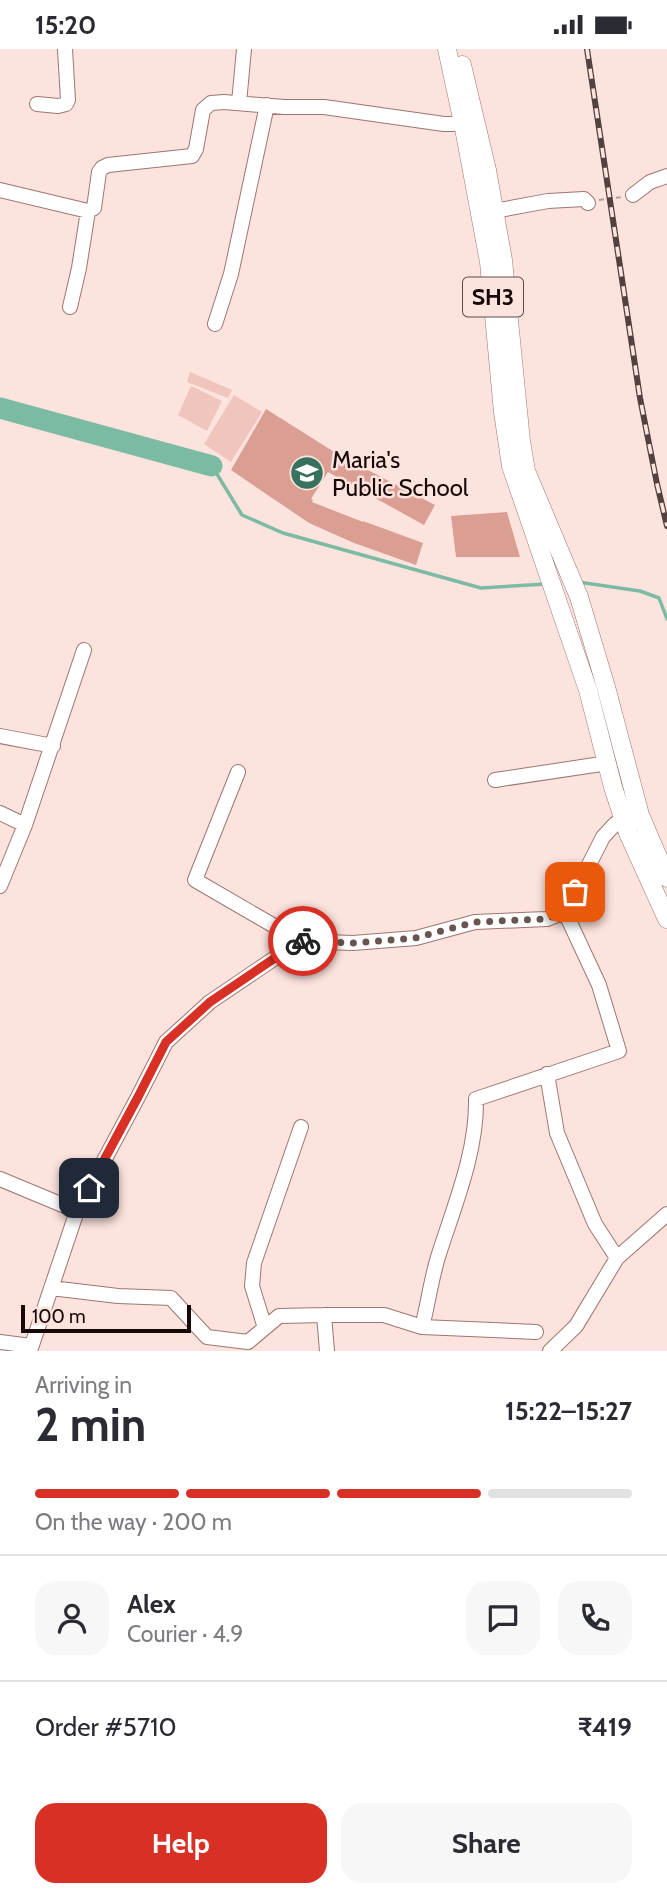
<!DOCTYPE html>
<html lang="en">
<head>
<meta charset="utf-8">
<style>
  body { margin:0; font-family:Cabin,sans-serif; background:#f7f7f7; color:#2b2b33; height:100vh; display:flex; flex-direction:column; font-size:26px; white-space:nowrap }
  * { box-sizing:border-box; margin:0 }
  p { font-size:23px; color:#7c7c81 }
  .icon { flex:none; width:38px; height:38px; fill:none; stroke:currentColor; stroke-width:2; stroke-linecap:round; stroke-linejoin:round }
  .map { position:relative; height:1302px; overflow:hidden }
  .sheet { display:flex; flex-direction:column; background:#fff; flex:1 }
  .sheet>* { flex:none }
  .scale { position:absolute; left:21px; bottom:18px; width:170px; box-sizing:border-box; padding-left:7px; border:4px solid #170907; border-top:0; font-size:19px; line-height:24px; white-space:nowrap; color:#170907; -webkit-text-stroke:5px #fde3de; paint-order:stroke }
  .pin { position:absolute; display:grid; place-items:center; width:60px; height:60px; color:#fff; margin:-30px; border-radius:14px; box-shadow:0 4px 10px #0006 }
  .courier { position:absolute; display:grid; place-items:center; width:70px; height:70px; margin:-35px; border:5px solid #d93025; border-radius:50%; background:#fff; color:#222; box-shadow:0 2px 9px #0007 }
  .head em { font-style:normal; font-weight:700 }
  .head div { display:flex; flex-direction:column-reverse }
  .head { display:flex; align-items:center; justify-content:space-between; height:119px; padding:0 35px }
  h1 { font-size:46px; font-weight:700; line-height:52px }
  .bar { display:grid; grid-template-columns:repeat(4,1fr); gap:10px 7px; align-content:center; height:84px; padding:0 35px }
  .bar i { height:9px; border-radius:5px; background:#e1e1e2 }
  .bar .on { background:#d93025 }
  .bar p { grid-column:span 4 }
  .line { display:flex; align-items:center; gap:18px; padding:0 35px; border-top:2px solid #e1e1e2 }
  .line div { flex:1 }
  .round { display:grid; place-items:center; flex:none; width:74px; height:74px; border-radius:21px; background:#f7f7f7 }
  .button { display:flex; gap:14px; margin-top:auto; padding:14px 35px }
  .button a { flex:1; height:80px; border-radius:21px; background:#d93025; color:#fff; font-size:28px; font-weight:700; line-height:80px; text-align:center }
  .button a+a { background:#f7f7f7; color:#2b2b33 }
  .status { display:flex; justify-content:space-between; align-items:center; height:49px; padding:0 35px; background:#fff; direction:ltr }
  .status svg { height:19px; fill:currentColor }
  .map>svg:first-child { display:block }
</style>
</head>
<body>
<div class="status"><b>15:20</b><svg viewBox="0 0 49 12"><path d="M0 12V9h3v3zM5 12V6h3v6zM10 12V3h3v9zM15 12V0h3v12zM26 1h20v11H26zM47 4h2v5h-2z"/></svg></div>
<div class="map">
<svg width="667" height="1302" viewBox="0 0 667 1302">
  <rect width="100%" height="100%" fill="#fde3de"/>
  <path fill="#f0c5bd" d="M 190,323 L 232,341 L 228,349 L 187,333 Z
    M 191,337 L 222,352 L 207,382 L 178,366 Z
    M 234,346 L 262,363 L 231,413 L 204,395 Z"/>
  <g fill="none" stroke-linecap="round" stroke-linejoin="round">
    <path stroke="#7cbba3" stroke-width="3.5" d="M 212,417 L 242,466 L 283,484 L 481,539 L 546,535
      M 578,533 L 640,542 L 659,549 L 667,570"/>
    <path stroke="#7cbba3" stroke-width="21" d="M 0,359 L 212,417"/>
  </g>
  <path fill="#db9e93" d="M 266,360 L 339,406 L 435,456 L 424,476 L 328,423 L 311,450 L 313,451 L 312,453 L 363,473 L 363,472 L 423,494 L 416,516 L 354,494 L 309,474 L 231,421 Z
    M 507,463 L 520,508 L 456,508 L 451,467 Z"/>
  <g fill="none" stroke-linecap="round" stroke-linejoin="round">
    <g stroke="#9c766f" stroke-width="16">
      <path id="minor" d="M 239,54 L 244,0
        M 37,55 L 58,57 L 66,55 L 68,51 L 65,0
        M 0,141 L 88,162 L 94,159 L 99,123 L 102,119 L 108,116 L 192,107 L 196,100 L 203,61 L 211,54 L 224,53 L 284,58 L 324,58 L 444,75 L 453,75 L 470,71
        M 633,146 L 650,133 L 667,127
        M 494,162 L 548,152 L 584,150 L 588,154
        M 70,258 L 79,219 L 88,162
        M 215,275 L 231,225 L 267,56
        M 0,687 L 53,697
        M 238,723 L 195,831 L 300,892
        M 495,731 L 608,714
        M 0,764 L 25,776
        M 0,837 L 25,776 L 84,601
        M 547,1025 L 557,1084 L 595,1175 L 617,1209
        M 0,1130 L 77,1162
        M 51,1239 L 118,1247 L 171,1249 L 207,1288 L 248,1293 L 279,1267 L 324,1266
        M 422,1278 L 536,1283
        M 265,1279 L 252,1237 L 254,1214 L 301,1078
        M 0,1293 L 31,1297
        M 30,1302 L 77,1162 L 138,1048 L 166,993 L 210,953 L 300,892 L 353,894 L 416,889 L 475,873 L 547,870 L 565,863 L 603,788 L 615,775 L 632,768
        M 327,1302 L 324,1266 L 384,1266 L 422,1278 C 428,1255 431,1231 438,1208 C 454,1157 477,1104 476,1050 L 619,1002 L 599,936 L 565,863
        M 550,1302 L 576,1277 L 617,1209 L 667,1165"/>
    </g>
    <g stroke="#9c766f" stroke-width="19">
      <path id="major" d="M 447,0 L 463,74 L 489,213 L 503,363 L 511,417 L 588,641 L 613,738 L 628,784 L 667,870
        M 462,16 L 487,121 L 503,211 L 521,392 L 526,422 L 579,548 L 606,638 L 640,766 L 667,829"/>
    </g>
    <path stroke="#b59e9a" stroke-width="2" stroke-dasharray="5 3.5" stroke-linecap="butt" d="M 599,151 L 622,148"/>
    <use href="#minor" stroke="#fff" stroke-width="14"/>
    <use href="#major" stroke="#fff" stroke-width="18"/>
    <g stroke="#52413e" stroke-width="6">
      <path id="rail" d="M 587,0 L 640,349 L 657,435 L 667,477"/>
    </g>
    <use href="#rail" stroke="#fde3de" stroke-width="3.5" stroke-dasharray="10" stroke-linecap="butt"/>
  </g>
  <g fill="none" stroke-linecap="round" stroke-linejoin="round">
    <path stroke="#685552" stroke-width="7" stroke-dasharray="0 12.6" d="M 303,892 L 353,894 L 415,889 L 475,873 L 547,870 L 565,863 L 575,843"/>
    <path stroke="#d93025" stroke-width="9" d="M 89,1139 L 138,1048 L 166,993 L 210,953 L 300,892 L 303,892"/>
  </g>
  <defs>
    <g id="school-disc" transform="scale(1.75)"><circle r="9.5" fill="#36725d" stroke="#fde3de"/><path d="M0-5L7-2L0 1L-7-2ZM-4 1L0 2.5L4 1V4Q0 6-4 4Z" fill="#fff"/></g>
  </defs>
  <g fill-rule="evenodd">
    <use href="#school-disc" x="307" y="424"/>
  </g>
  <g text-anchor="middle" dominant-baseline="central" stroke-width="5" stroke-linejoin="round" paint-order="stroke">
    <rect fill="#fde3de" stroke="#5c4a48" stroke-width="2" x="463" y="228.5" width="60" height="39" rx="5"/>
    <g font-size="23" font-weight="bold" fill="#170907">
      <text x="493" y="248">SH3</text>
    </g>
    <g font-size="24" fill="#170907" stroke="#fde3de" text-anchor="start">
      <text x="332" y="410">Maria's<tspan x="332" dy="28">Public School</tspan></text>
    </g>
  </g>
</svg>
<div class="scale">100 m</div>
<div class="pin" style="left:575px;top:843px;background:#ea580c"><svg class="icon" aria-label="bag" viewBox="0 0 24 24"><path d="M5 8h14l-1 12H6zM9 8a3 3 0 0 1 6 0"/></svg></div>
<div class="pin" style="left:89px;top:1139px;background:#1f2937"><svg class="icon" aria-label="home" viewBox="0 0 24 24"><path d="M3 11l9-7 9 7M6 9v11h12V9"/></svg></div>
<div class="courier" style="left:303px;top:892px"><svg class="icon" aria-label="bike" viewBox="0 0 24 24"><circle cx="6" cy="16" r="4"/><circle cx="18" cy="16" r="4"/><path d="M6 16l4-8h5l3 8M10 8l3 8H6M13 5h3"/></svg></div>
</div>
<section class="sheet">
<div class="head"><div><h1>2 min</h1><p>Arriving in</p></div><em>15:22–15:27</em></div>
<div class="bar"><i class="on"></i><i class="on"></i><i class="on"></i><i></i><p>On the way · 200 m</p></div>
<div class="line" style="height:126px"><a class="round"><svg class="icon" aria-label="person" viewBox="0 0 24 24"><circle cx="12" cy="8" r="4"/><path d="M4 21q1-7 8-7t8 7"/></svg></a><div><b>Alex</b><p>Courier · 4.9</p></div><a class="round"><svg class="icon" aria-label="chat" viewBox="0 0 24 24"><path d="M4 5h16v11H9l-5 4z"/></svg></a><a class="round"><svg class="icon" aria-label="phone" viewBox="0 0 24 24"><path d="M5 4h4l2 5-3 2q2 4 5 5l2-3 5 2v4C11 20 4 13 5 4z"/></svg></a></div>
<div class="line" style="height:91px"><div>Order #5710</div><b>₹419</b></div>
<div class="button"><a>Help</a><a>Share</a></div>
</section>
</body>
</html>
